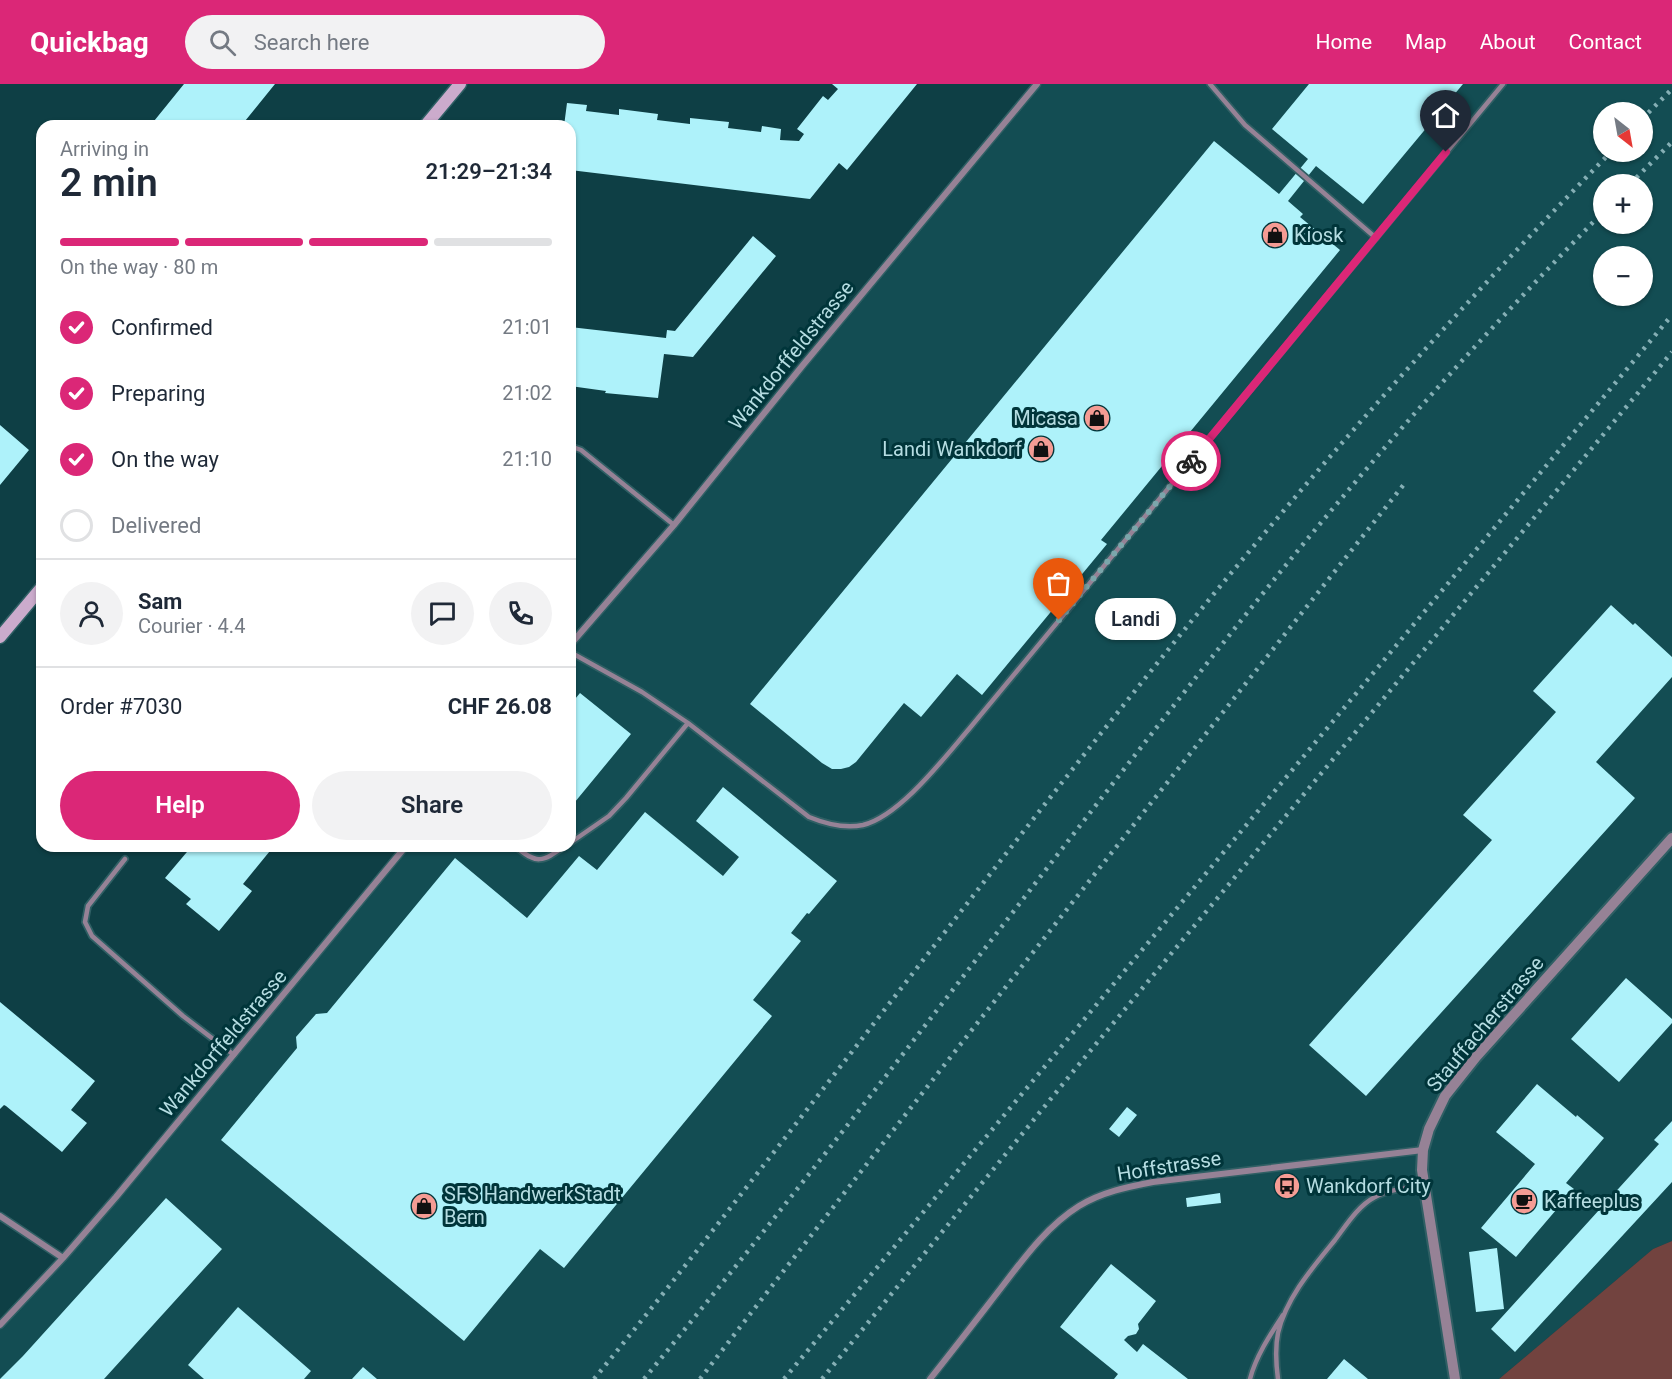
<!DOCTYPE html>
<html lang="en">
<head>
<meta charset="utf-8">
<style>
  body { margin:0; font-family:Roboto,sans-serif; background:#f2f2f3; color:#1f2937; height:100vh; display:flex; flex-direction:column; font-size:22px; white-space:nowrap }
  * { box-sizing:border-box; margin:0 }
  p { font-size:20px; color:#747a83 }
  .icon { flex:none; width:33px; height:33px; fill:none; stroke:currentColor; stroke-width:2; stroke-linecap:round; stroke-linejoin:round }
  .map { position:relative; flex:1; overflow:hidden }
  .panel { position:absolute; left:36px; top:36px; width:540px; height:732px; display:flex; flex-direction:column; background:#fff; border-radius:18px; box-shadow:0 2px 4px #0004 }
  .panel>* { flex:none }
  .needle { width:39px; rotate:149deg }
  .buttons { position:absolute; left:1593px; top:18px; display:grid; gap:12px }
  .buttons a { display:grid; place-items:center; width:60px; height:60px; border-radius:50%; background:#fff; box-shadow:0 2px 4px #0004; font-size:30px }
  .pin { position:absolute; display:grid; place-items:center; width:51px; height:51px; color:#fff; margin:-62px -26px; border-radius:50% 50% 50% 0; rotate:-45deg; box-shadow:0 0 6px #0007 }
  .pin .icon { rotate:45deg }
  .courier { position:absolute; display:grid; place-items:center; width:60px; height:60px; margin:-30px; border:4px solid #db2777; border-radius:50%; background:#fff; color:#222; box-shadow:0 2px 8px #0007 }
  .bubble { position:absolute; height:42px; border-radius:21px; background:#fff; box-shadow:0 2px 4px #0004; font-size:20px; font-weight:600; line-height:42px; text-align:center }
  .head em { font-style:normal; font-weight:600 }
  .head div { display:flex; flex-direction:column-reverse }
  .head { display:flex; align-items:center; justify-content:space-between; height:102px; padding:0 24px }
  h1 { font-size:39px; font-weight:600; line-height:45px }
  .bar { display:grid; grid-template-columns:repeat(4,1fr); gap:9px 6px; align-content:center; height:72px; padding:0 24px }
  .bar i { height:8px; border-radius:4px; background:#e0e1e3 }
  .bar .on { background:#db2777 }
  .bar p { grid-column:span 4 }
  .line { display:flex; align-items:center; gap:15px; padding:0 24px; border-top:2px solid #e0e1e3 }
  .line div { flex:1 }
  .round { display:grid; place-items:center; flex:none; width:63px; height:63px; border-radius:32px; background:#f2f2f3 }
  ol { padding:0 24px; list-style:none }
  li { display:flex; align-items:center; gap:18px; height:66px }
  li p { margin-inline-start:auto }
  li .icon { padding:6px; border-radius:50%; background:#db2777; color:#fff; stroke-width:4 }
  li:last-child { color:#747a83 }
  li i { width:33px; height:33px; border:3px solid #e0e1e3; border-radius:50% }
  .cta { display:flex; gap:12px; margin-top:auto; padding:12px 24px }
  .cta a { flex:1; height:69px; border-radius:36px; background:#db2777; color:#fff; font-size:24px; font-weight:600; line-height:69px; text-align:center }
  .cta a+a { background:#f2f2f3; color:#1f2937 }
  header { display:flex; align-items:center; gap:36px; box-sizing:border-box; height:84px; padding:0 30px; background:#db2777; color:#fff }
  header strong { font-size:28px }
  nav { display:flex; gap:33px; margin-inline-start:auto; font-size:21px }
  .search { width:420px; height:54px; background:#f2f2f3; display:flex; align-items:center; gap:15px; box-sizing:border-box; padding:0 21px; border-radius:33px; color:#747a83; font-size:22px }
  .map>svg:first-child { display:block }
</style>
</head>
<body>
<header>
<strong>Quickbag</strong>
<div class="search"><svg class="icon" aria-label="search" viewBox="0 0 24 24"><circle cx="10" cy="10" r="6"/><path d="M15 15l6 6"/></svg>Search here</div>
<nav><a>Home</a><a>Map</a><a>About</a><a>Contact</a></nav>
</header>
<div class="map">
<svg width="1672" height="1295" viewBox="0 0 1672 1295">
  <rect width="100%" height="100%" fill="#0e3f45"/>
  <path fill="#134d53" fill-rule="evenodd" d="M 1037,0 L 1672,0 L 1672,1157 L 1653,1165 L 1499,1295 L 0,1295 L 0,1241 L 63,1174 L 406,762 L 570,762 L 570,561 ZM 1604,28 L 1642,28 L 1642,68 L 1604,68 ZM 1604,100 L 1642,100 L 1642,140 L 1604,140 ZM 1604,172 L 1642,172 L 1642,212 L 1604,212 Z"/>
  <path fill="#72433f" d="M 1672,1157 L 1672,1295 L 1499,1295 L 1653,1165 Z"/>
  <path fill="#aef2fa" d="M 184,0 L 275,0 L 241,42 L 150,42 Z
    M 832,0 L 917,0 L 847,86 L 839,79 L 810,115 L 570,86 L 570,42 L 564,42 L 567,19 L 587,21 L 586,27 L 619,31 L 619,25 L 658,30 L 657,36 L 690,40 L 690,34 L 729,38 L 728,44 L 761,48 L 762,42 L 781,45 L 780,56 L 799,57 L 804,50 L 797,45 L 823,12 L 828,16 L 838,5 Z
    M 1309,0 L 1463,0 L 1363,120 L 1316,82 L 1288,117 L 1303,130 L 1300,133 L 1340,166 L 1101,456 L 1107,460 L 982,611 L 957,590 L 921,633 L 904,619 L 856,678 L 849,683 L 841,685 L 832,685 L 822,679 L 750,620 L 1214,57 L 1279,110 L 1308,75 L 1272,45 Z
    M 753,152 L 776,172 L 693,273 L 664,270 L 658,314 L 605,309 L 606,307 L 570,302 L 570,243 L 666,254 L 667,246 L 675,247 Z
    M 0,341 L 29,366 L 0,401 Z
    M 1611,521 L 1633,541 L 1635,539 L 1672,573 L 1672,593 L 1596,678 L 1635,714 L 1366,1012 L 1309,961 L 1492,756 L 1463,731 L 1556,628 L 1533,607 Z
    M 580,609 L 631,650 L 570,724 L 570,621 Z
    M 723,703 L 837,797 L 809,830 L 807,829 L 791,849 L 801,857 L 753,916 L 772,932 L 564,1184 L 540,1165 L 464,1257 L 221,1056 L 297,964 L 296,953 L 316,930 L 327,929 L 455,774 L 527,834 L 579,772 L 597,786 L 645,728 L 723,792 L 739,773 L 696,737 Z
    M 192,762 L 274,762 L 243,800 L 252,807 L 219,847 L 186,820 L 191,815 L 165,794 Z
    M 1626,894 L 1672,935 L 1672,939 L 1619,998 L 1571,955 Z
    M 0,918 L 95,997 L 71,1026 L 87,1039 L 62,1068 L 6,1022 L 4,1021 L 0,1025 Z
    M 1537,1000 L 1576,1033 L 1577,1031 L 1604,1054 L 1566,1099 L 1574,1105 L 1516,1173 L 1481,1144 L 1535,1080 L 1496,1048 Z
    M 1127,1023 L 1137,1031 L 1119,1053 L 1109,1045 Z
    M 1672,1037 L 1672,1098 L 1515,1268 L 1491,1245 L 1659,1060 L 1654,1056 Z
    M 1220,1109 L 1221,1119 L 1187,1123 L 1186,1114 Z
    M 166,1114 L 222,1165 L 104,1295 L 0,1295 L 23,1272 Z
    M 1497,1164 L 1504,1225 L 1476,1228 L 1469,1168 Z
    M 1111,1180 L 1156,1217 L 1138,1240 L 1139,1245 L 1136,1250 L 1128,1252 L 1124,1256 L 1137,1268 L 1143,1260 L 1188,1295 L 1114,1295 L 1118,1290 L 1060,1243 Z
    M 238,1223 L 311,1287 L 304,1295 L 204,1295 L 188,1281 Z
    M 1344,1275 L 1368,1295 L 1327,1295 Z
    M 363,1283 L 377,1295 L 352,1295 Z"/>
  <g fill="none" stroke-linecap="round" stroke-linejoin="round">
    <g stroke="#2f5f64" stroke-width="8">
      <path id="service" d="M 1210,0 L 1245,41 L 1376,154
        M 570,362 L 581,366 L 674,441
        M 570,568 L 642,608 L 688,639 L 809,733 C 826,740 844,745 863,741 C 900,732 944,674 969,645 L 1503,0
        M 570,759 L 609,732 L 626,714 L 688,639
        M 515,762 C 537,781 542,778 565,762
        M 125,775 L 88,822 L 85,838 L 92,852 L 183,932 L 234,971
        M 1250,1295 C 1256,1272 1270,1251 1283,1231
        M 1278,1295 C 1276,1280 1275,1264 1278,1249 C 1286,1214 1313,1183 1335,1156 C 1347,1140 1358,1122 1375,1113 C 1389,1105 1409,1104 1424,1102"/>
    </g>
    <g stroke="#2f5f64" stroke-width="9">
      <path id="minor" d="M 570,561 L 674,441 L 803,281 L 1037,0
        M 0,1132 L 63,1174
        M 0,1241 L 63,1174 L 116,1113 L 406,762
        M 930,1295 C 954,1265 977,1235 1001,1204 C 1024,1174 1047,1142 1079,1122 C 1102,1108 1127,1103 1153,1098 L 1423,1066"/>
    </g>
    <g stroke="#2f5f64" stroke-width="14">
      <path id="tertiary" d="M 1455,1295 L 1422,1086 L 1423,1066 L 1429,1045 L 1445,1012 L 1476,973 L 1672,754"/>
    </g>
    <g stroke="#2f5f64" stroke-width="15">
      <path id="secondary" d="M 425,42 L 460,0
        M 0,553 L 42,503"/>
    </g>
    <use href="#service" stroke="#968296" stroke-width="4.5"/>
    <use href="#minor" stroke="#968296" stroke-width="6"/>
    <use href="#tertiary" stroke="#968296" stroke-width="10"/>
    <use href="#secondary" stroke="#cbabcc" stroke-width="12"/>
    <path stroke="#85afb5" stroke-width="4.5" stroke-dasharray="3 6" stroke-linecap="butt" d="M 1642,35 L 1672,5
      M 1630,100 L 1672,58
      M 594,1295 C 660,1215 724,1132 788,1050 C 911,892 1033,733 1159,577 C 1302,400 1452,230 1611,68
      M 644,1295 C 805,1100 958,898 1114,698 C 1192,598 1270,498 1352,402 C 1432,307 1517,216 1604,127
      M 700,1295 C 932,994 1169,696 1405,399
      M 784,1295 L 1672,231
      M 822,1295 L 1076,984 L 1672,268"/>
  </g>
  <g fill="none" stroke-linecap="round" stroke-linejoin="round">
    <path stroke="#7ba6ab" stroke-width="6" stroke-dasharray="0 10.8" d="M 1059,536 L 1191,377"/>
    <path stroke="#db2777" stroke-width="8" d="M 1191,377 L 1446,68"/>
  </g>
  <defs>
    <g id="shop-disc" transform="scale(1.35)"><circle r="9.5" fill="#f59c94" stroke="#00353a"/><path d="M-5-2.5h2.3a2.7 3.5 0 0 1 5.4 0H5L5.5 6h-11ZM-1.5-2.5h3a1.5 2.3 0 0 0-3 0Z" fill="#111"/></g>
    <g id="bus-disc" transform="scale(1.35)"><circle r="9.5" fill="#f59c94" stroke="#00353a"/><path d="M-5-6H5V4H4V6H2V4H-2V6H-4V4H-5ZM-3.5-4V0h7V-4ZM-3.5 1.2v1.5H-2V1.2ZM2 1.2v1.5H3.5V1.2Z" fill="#111"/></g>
    <g id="cafe-disc" transform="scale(1.35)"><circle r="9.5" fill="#f59c94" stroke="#00353a"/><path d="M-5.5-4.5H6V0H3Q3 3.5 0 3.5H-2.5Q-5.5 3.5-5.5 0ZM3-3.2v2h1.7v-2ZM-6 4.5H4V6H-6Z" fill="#111"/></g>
  </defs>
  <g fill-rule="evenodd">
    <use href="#shop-disc" x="1275" y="151"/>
    <use href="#shop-disc" x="1097" y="334"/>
    <use href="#shop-disc" x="1041" y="365"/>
    <use href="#bus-disc" x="1287" y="1102"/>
    <use href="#cafe-disc" x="1524" y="1117"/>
    <use href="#shop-disc" x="424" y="1122"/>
  </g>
  <g text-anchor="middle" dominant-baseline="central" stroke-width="6" stroke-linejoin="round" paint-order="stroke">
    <g font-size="20" fill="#b5dde2" stroke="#00353a" text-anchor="start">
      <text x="1294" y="151">Kiosk</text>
      <text x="1078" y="334" text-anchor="end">Micasa</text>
      <text x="1022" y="365" text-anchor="end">Landi Wankdorf</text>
      <text x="1306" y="1102">Wankdorf City</text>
      <text x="444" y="1110">SFS HandwerkStadt<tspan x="444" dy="23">Bern</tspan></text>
      <text x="1544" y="1117">Kaffeeplus</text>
    </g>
    <g font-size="20" fill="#b5dde2" stroke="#00353a">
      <text transform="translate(791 271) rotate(-51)">Wankdorffeldstrasse</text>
      <text transform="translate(1485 940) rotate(-50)">Stauffacherstrasse</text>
      <text transform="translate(223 959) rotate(-50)">Wankdorffeldstrasse</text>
      <text transform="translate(1169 1082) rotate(-9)">Hoffstrasse</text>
    </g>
  </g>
</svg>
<div class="buttons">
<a><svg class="needle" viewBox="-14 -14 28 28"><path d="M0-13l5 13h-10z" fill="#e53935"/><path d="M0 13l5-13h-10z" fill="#747a83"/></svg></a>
<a>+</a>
<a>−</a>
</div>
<div class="pin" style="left:1059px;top:536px;background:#ea580c"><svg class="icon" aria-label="bag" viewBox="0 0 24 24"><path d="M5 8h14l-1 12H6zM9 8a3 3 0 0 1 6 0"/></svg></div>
<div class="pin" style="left:1446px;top:68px;background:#1f2937"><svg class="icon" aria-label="home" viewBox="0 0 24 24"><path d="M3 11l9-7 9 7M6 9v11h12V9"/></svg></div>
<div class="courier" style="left:1191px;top:377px"><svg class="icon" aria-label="bike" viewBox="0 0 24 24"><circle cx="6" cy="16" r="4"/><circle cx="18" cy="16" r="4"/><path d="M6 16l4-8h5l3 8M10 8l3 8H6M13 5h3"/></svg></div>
<div class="bubble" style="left:1095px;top:514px;width:81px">Landi</div>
<section class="panel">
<div class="head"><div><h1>2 min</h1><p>Arriving in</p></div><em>21:29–21:34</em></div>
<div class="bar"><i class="on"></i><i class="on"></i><i class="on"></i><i></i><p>On the way · 80 m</p></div>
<ol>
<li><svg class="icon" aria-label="check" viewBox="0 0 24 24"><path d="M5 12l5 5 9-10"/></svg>Confirmed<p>21:01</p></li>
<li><svg class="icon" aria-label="check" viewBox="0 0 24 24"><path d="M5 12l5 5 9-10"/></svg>Preparing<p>21:02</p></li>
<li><svg class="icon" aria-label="check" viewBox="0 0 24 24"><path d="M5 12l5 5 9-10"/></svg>On the way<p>21:10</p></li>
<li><i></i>Delivered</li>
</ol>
<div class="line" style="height:108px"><a class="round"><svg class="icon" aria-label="person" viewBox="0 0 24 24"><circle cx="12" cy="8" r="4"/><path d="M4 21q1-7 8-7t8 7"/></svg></a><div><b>Sam</b><p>Courier · 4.4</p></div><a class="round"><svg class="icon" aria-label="chat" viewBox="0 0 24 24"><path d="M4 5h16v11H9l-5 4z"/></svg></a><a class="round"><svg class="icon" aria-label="phone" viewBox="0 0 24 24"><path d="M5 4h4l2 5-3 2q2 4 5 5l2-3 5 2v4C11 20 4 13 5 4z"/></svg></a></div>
<div class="line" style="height:78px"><div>Order #7030</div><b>CHF 26.08</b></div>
<div class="cta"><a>Help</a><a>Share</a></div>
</section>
</div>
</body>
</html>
